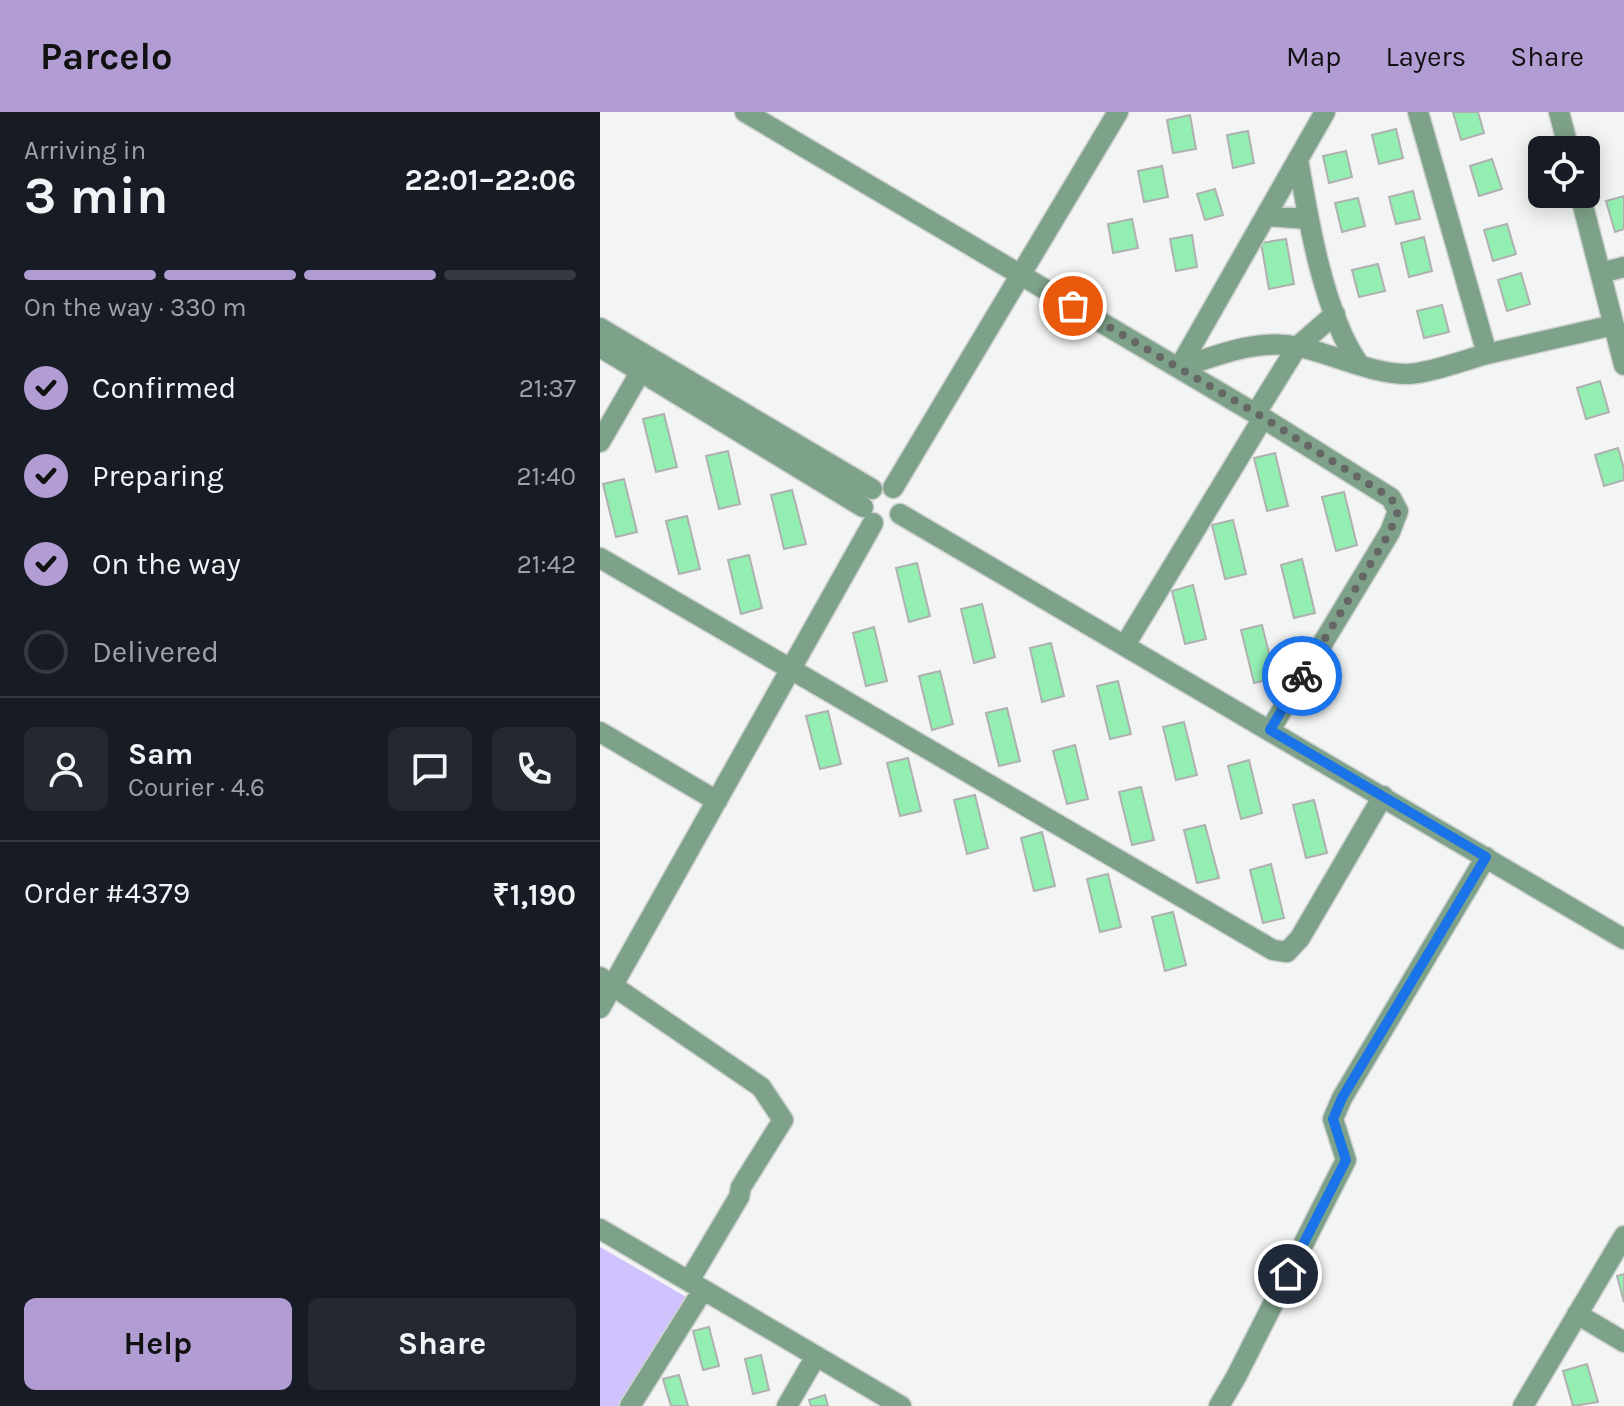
<!DOCTYPE html>
<html lang="en">
<head>
<meta charset="utf-8">
<style>
  body { margin:0; font-family:Karla,sans-serif; background:#242831; color:#f1f3f6; height:100vh; display:flex; flex-direction:column; font-size:30px; white-space:nowrap }
  * { box-sizing:border-box; margin:0 }
  p { font-size:26px; color:#9ea1a6 }
  .icon { flex:none; width:44px; height:44px; fill:none; stroke:currentColor; stroke-width:2; stroke-linecap:round; stroke-linejoin:round }
  .map { position:relative; flex:1; overflow:hidden }
  .sheet { display:flex; flex-direction:column; background:#171b24; width:600px }
  .sheet>* { flex:none }
  .tools { position:absolute; left:928px; top:24px; display:grid; gap:16px }
  .tools a { display:grid; place-items:center; width:72px; height:72px; border-radius:12px; background:#171b24; box-shadow:0 4px 20px #0003; font-size:40px }
  .pin { position:absolute; display:grid; place-items:center; width:68px; height:68px; color:#fff; margin:-34px; border:4px solid #fff; border-radius:50%; box-shadow:0 2px 8px #0007 }
  .courier { position:absolute; display:grid; place-items:center; width:80px; height:80px; margin:-40px; border:6px solid #1a73e8; border-radius:50%; background:#fff; color:#222; box-shadow:0 2px 10px #0007 }
  .head em { font-style:normal; font-weight:700 }
  .head div { display:flex; flex-direction:column-reverse }
  .head { display:flex; align-items:center; justify-content:space-between; height:136px; padding:0 24px }
  h1 { font-size:52px; font-weight:700; line-height:60px }
  .bar { display:grid; grid-template-columns:repeat(4,1fr); gap:12px 8px; align-content:center; height:96px; padding:0 24px }
  .bar i { height:10px; border-radius:6px; background:#363941 }
  .bar .active { background:#b19dd4 }
  .bar p { grid-column:span 4 }
  .line { display:flex; align-items:center; gap:20px; padding:0 24px; border-top:2px solid #363941 }
  .line div { flex:1 }
  .round { display:grid; place-items:center; flex:none; width:84px; height:84px; border-radius:12px; background:#242831 }
  ol { padding:0 24px; list-style:none }
  li { display:flex; align-items:center; gap:24px; height:88px }
  li p { margin-inline-start:auto }
  li .icon { padding:8px; border-radius:50%; background:#b19dd4; color:#111; stroke-width:4 }
  li:last-child { color:#9ea1a6 }
  li i { width:44px; height:44px; border:4px solid #363941; border-radius:50% }
  .button { display:flex; gap:16px; margin-top:auto; padding:16px 24px }
  .button a { flex:1; height:92px; border-radius:12px; background:#b19dd4; color:#111; font-size:32px; font-weight:700; line-height:92px; text-align:center }
  .button a+a { background:#242831; color:#f1f3f6 }
  header { display:flex; align-items:center; gap:48px; box-sizing:border-box; height:112px; padding:0 40px; background:#b19dd4; color:#111 }
  header strong { font-size:38px }
  nav { display:flex; gap:44px; margin-inline-start:auto; font-size:28px }
  main { display:flex; flex:1; min-height:0 }
  .map>svg:first-child { display:block }
</style>
</head>
<body>
<header>
<strong>Parcelo</strong>
<nav><a>Map</a><a>Layers</a><a>Share</a></nav>
</header>
<main>
<section class="sheet">
<div class="head"><div><h1>3 min</h1><p>Arriving in</p></div><em>22:01–22:06</em></div>
<div class="bar"><i class="active"></i><i class="active"></i><i class="active"></i><i></i><p>On the way · 330 m</p></div>
<ol>
<li><svg class="icon" aria-label="check" viewBox="0 0 24 24"><path d="M5 12l5 5 9-10"/></svg>Confirmed<p>21:37</p></li>
<li><svg class="icon" aria-label="check" viewBox="0 0 24 24"><path d="M5 12l5 5 9-10"/></svg>Preparing<p>21:40</p></li>
<li><svg class="icon" aria-label="check" viewBox="0 0 24 24"><path d="M5 12l5 5 9-10"/></svg>On the way<p>21:42</p></li>
<li><i></i>Delivered</li>
</ol>
<div class="line" style="height:144px"><a class="round"><svg class="icon" aria-label="person" viewBox="0 0 24 24"><circle cx="12" cy="8" r="4"/><path d="M4 21q1-7 8-7t8 7"/></svg></a><div><b>Sam</b><p>Courier · 4.6</p></div><a class="round"><svg class="icon" aria-label="chat" viewBox="0 0 24 24"><path d="M4 5h16v11H9l-5 4z"/></svg></a><a class="round"><svg class="icon" aria-label="phone" viewBox="0 0 24 24"><path d="M5 4h4l2 5-3 2q2 4 5 5l2-3 5 2v4C11 20 4 13 5 4z"/></svg></a></div>
<div class="line" style="height:104px"><div>Order #4379</div><b>₹1,190</b></div>
<div class="button"><a>Help</a><a>Share</a></div>
</section>
<div class="map">
<svg width="1024" height="1294" viewBox="0 0 1024 1294">
  <rect width="100%" height="100%" fill="#f2f5f3"/>
  <path fill="#d0c2fe" d="M 0,1135 L 88,1186 L 21,1294 L 0,1294 Z"/>
  <path fill="#93eeb2" stroke="#aeb1af" stroke-width="2" d="M 853,0 L 878,0 L 884,21 L 861,28 Z
    M 590,3 L 596,37 L 573,41 L 567,8 Z
    M 796,17 L 803,46 L 779,52 L 772,23 Z
    M 648,19 L 654,51 L 633,56 L 627,23 Z
    M 746,39 L 752,65 L 729,71 L 723,44 Z
    M 892,47 L 902,77 L 879,84 L 870,54 Z
    M 562,54 L 568,85 L 544,90 L 538,59 Z
    M 615,77 L 623,103 L 605,108 L 597,82 Z
    M 813,79 L 820,107 L 796,112 L 789,85 Z
    M 1024,84 L 1024,117 L 1015,120 L 1006,89 Z
    M 758,86 L 765,114 L 742,120 L 735,91 Z
    M 532,107 L 538,136 L 513,141 L 508,112 Z
    M 907,112 L 916,142 L 893,149 L 884,118 Z
    M 592,123 L 597,155 L 576,159 L 570,127 Z
    M 824,125 L 832,159 L 809,165 L 801,131 Z
    M 686,127 L 694,172 L 669,177 L 661,131 Z
    M 778,152 L 785,179 L 759,185 L 752,158 Z
    M 921,161 L 930,192 L 907,199 L 898,168 Z
    M 842,193 L 849,220 L 824,226 L 817,199 Z
    M 1000,269 L 1009,300 L 986,307 L 977,276 Z
    M 64,302 L 77,355 L 56,360 L 43,307 Z
    M 1018,336 L 1024,357 L 1024,368 L 1004,374 L 995,343 Z
    M 128,339 L 140,392 L 119,397 L 106,344 Z
    M 675,341 L 688,394 L 667,399 L 654,346 Z
    M 24,367 L 37,420 L 16,425 L 3,372 Z
    M 192,378 L 206,432 L 184,437 L 171,383 Z
    M 744,380 L 757,433 L 736,439 L 722,385 Z
    M 87,404 L 100,457 L 79,462 L 66,409 Z
    M 633,408 L 646,462 L 625,467 L 612,413 Z
    M 149,443 L 162,496 L 141,502 L 128,448 Z
    M 702,447 L 715,501 L 694,506 L 681,453 Z
    M 317,451 L 330,504 L 309,510 L 296,456 Z
    M 593,473 L 606,527 L 585,532 L 572,479 Z
    M 382,492 L 395,545 L 374,551 L 361,497 Z
    M 662,513 L 675,566 L 654,571 L 641,518 Z
    M 274,515 L 287,569 L 266,574 L 253,521 Z
    M 451,531 L 464,584 L 442,590 L 430,536 Z
    M 340,559 L 353,612 L 332,618 L 319,564 Z
    M 518,569 L 531,622 L 510,627 L 497,574 Z
    M 407,596 L 420,649 L 399,654 L 386,601 Z
    M 228,599 L 241,652 L 220,657 L 206,604 Z
    M 584,610 L 597,663 L 576,668 L 563,615 Z
    M 475,633 L 488,687 L 467,692 L 453,639 Z
    M 308,646 L 321,699 L 300,704 L 287,651 Z
    M 649,648 L 662,701 L 641,707 L 628,654 Z
    M 541,675 L 554,728 L 532,733 L 519,680 Z
    M 375,683 L 388,736 L 367,742 L 354,688 Z
    M 714,688 L 727,741 L 706,746 L 693,693 Z
    M 605,713 L 619,766 L 597,771 L 584,718 Z
    M 442,720 L 455,774 L 434,779 L 421,726 Z
    M 671,752 L 684,806 L 663,811 L 650,758 Z
    M 508,762 L 521,815 L 500,820 L 487,767 Z
    M 573,800 L 586,853 L 565,859 L 552,805 Z
    M 1024,1162 L 1024,1190 L 1017,1164 Z
    M 109,1215 L 119,1254 L 103,1258 L 93,1219 Z
    M 161,1243 L 169,1278 L 153,1282 L 145,1247 Z
    M 987,1252 L 998,1290 L 973,1294 L 963,1259 Z
    M 79,1263 L 88,1294 L 71,1294 L 63,1267 Z
    M 225,1283 L 228,1294 L 211,1294 L 209,1288 Z"/>
  <g fill="none" stroke-linecap="round" stroke-linejoin="round">
    <g stroke="#cfd2d0" stroke-width="23">
      <path id="street" d="M 145,0 L 663,306 L 525,533
        M 818,0 L 887,242 L 1014,213
        M 959,0 L 969,38
        M 698,47 C 708,107 724,203 759,252
        M 980,82 L 1024,253
        M 666,104 L 708,107
        M 1001,161 L 1024,155
        M 0,216 L 272,377
        M 0,235 L 263,395
        M 579,256 C 618,243 658,226 700,235 C 735,243 772,262 808,262 C 831,261 864,248 887,242
        M 579,256 L 725,0
        M 656,301 L 697,235 L 735,202
        M 663,306 L 791,386 L 798,399 L 790,420 L 670,618
        M 0,330 L 41,259
        M 293,376 L 518,0
        M 300,402 L 1024,827
        M 0,446 L 673,838 L 687,840 L 700,826 L 783,684
        M 0,620 L 117,689
        M 0,865 L 161,975 L 183,1008 L 141,1075 L 139,1085 L 89,1169
        M 0,896 L 273,411
        M 0,1117 L 301,1294
        M 977,1202 L 1024,1230
        M 30,1294 L 103,1178
        M 187,1294 L 216,1244
        M 619,1294 L 636,1265 L 746,1048 L 733,1007 L 742,986 L 886,745
        M 923,1294 L 1024,1124"/>
    </g>
    <use href="#street" stroke="#7ea289" stroke-width="20"/>
  </g>
  <g fill="none" stroke-linecap="round" stroke-linejoin="round">
    <path stroke="#656765" stroke-width="8" stroke-dasharray="0 14.4" d="M 473,194 L 656,301 L 791,386 L 798,399 L 790,420 L 702,564"/>
    <path stroke="#1a73e8" stroke-width="10" d="M 688,1162 L 746,1048 L 733,1007 L 742,986 L 886,745 L 670,618 L 702,564"/>
  </g>
</svg>
<div class="tools">
<a><svg class="icon" aria-label="locate" viewBox="0 0 24 24"><circle cx="12" cy="12" r="6"/><path d="M12 2v4M12 18v4M2 12h4M18 12h4"/></svg></a>
</div>
<div class="pin" style="left:473px;top:194px;background:#ea580c"><svg class="icon" aria-label="bag" viewBox="0 0 24 24"><path d="M5 8h14l-1 12H6zM9 8a3 3 0 0 1 6 0"/></svg></div>
<div class="pin" style="left:688px;top:1162px;background:#1f2937"><svg class="icon" aria-label="home" viewBox="0 0 24 24"><path d="M3 11l9-7 9 7M6 9v11h12V9"/></svg></div>
<div class="courier" style="left:702px;top:564px"><svg class="icon" aria-label="bike" viewBox="0 0 24 24"><circle cx="6" cy="16" r="4"/><circle cx="18" cy="16" r="4"/><path d="M6 16l4-8h5l3 8M10 8l3 8H6M13 5h3"/></svg></div>
</div>
</main>
</body>
</html>
